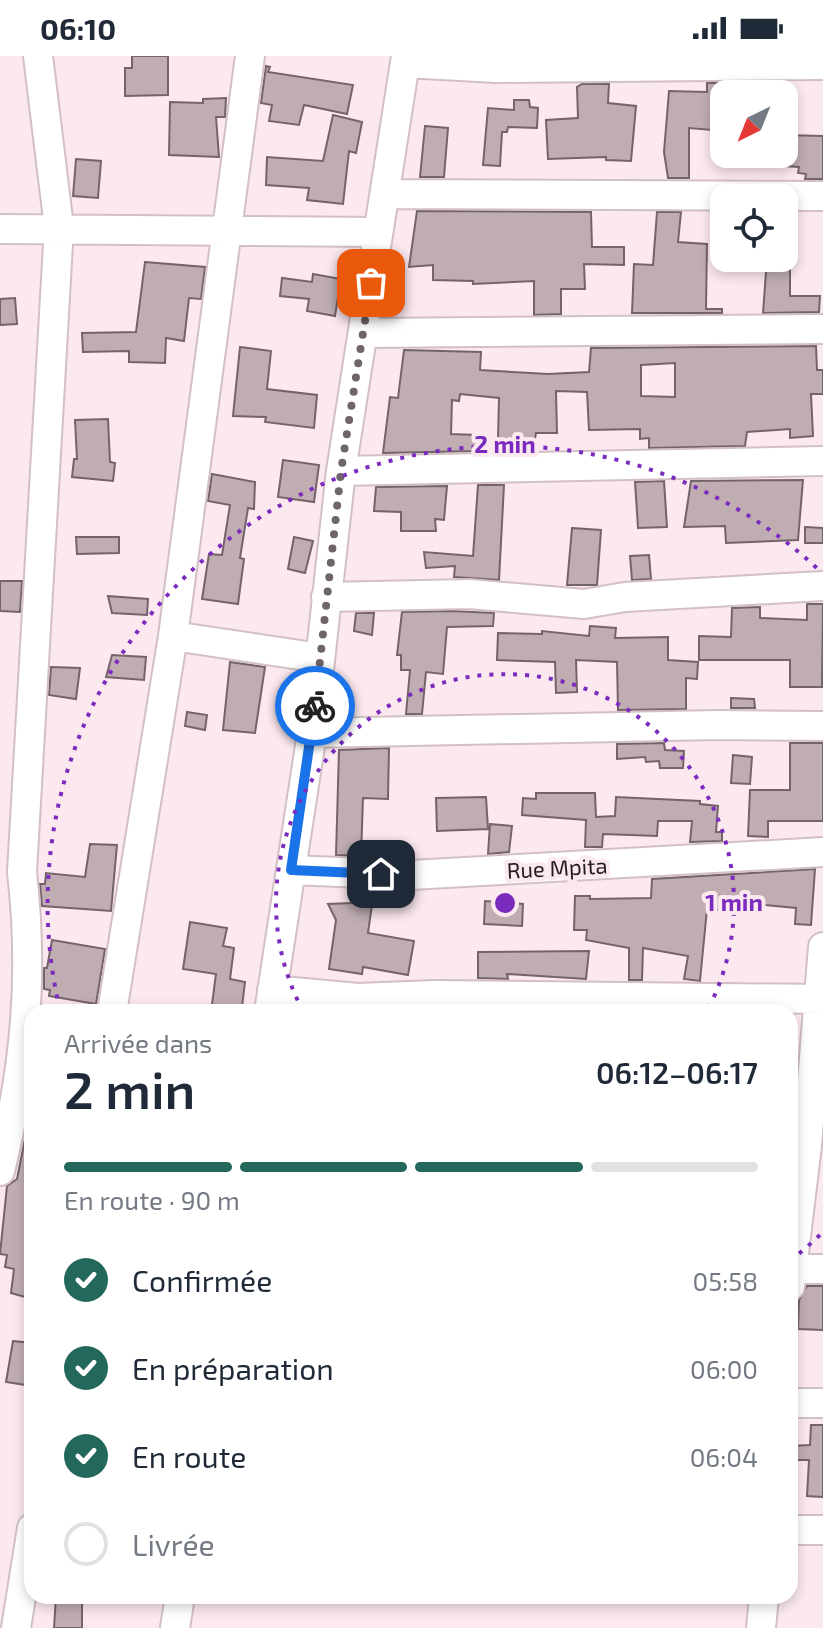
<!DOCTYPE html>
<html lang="fr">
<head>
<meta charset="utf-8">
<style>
  body { margin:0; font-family:"Exo 2",sans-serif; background:#f2f2f3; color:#1f2937; height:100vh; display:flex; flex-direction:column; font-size:30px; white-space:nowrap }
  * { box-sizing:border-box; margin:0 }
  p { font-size:26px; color:#747a83 }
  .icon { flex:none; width:44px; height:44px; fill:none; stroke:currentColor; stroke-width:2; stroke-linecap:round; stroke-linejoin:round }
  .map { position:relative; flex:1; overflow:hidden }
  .panel { position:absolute; left:24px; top:948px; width:774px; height:600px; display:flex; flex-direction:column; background:#fff; border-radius:24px; box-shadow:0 4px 12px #0003 }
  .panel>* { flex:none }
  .needle { width:52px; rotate:223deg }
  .fabs { position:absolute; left:710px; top:24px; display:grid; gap:16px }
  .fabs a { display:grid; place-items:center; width:88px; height:88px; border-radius:16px; background:#fff; box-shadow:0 4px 12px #0003; font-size:40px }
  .pin { position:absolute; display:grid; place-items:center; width:68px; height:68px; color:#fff; margin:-34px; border-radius:16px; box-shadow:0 4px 12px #0006 }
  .courier { position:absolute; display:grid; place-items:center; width:80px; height:80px; margin:-40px; border:6px solid #1a73e8; border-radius:50%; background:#fff; color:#222; box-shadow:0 2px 10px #0007 }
  .head em { font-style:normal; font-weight:600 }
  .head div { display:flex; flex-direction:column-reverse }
  .head { display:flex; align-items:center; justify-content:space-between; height:136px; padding:0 40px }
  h1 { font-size:52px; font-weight:600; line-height:60px }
  .bar { display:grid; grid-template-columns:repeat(4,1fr); gap:12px 8px; align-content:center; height:96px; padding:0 40px }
  .bar i { height:10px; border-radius:6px; background:#e0e1e3 }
  .bar .selected { background:#23685b }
  .bar p { grid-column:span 4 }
  ol { padding:0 40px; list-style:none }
  li { display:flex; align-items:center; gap:24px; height:88px }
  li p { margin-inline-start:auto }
  li .icon { padding:8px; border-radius:50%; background:#23685b; color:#fff; stroke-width:4 }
  li:last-child { color:#747a83 }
  li i { width:44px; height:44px; border:4px solid #e0e1e3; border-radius:50% }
  .status { display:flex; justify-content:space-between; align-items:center; height:56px; padding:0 40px; background:#fff; direction:ltr }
  .status svg { height:22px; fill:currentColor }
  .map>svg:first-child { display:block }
</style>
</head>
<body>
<div class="status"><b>06:10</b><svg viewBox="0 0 49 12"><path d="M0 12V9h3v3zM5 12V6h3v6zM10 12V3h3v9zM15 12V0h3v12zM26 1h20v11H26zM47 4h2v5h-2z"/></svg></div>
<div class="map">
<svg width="823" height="1572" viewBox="0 0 823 1572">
  <rect width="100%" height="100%" fill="#fce9ef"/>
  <path fill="#bfadb2" stroke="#746469" stroke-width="2" fill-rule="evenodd" d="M 132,0 L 168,0 L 168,39 L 125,40 L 125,12 L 132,12 Z
    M 266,10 L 270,11 L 268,16 L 353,29 L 347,58 L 304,49 L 299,69 L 269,65 L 272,49 L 261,47 Z
    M 707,27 L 755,27 L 756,38 L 724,38 L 724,75 L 689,72 L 689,122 L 668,122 L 664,96 L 669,35 L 707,36 Z
    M 582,28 L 609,28 L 608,47 L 636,50 L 631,105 L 606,104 L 606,101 L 548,103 L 546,64 L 578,62 L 577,31 Z
    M 226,42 L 225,61 L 216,61 L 219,101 L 169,99 L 170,46 L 203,47 L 203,43 Z
    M 514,44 L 529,44 L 530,51 L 538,52 L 537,72 L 508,71 L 507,76 L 502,76 L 500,110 L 483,109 L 488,52 L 514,54 Z
    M 333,59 L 362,66 L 356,97 L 349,95 L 343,148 L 307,144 L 309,132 L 266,129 L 267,101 L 323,105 Z
    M 425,70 L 448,72 L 444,121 L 420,121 Z
    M 784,79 L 823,80 L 823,123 L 805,123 L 806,118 L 798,117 L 799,111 L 784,110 Z
    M 76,103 L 101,105 L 98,142 L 73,140 Z
    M 417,155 L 591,156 L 592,191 L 624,191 L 624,209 L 584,208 L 585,233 L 561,233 L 561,258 L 534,259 L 534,225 L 473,228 L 473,225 L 433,224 L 433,209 L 409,211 Z
    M 657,156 L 681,156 L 678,186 L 707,188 L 706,253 L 722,253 L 722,257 L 632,257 L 634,208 L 653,209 Z
    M 767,202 L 790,202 L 790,240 L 820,240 L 819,256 L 763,257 Z
    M 145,206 L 205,211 L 201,243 L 189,242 L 184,285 L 166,282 L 165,307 L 129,306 L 129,295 L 83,296 L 82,277 L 136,276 Z
    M 313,218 L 341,223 L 335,260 L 307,255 L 309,243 L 280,240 L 282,222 L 312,226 Z
    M 15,242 L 17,268 L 0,269 L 0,243 Z
    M 816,290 L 817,314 L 823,314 L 823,338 L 811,338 L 813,380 L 790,382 L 790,373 L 747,376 L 745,390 L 649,392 L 649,382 L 640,383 L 640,373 L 589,374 L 587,336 L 556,335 L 557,377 L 536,377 L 535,383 L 498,382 L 499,342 L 460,338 L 459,345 L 452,344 L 451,378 L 477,379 L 477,395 L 383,397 L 390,341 L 398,342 L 404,294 L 481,296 L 480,314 L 548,318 L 589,316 L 591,292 ZM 675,307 L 675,341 L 641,340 L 641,309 Z
    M 240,291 L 271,295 L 267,333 L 317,339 L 314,372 L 265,366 L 266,361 L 233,360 Z
    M 108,363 L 110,406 L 115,407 L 113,425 L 72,421 L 74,403 L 77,403 L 75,364 Z
    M 283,404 L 319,409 L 314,446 L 278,441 Z
    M 212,418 L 255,426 L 254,453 L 248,452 L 240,502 L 244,503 L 238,548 L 202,543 L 209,498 L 222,499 L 230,449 L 208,445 Z
    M 803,424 L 798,484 L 726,487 L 725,470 L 684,471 L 691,425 Z
    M 664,425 L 667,471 L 638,472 L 635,426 Z
    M 478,429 L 504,429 L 499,524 L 454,521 L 455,510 L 426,512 L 424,496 L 473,500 Z
    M 447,430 L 444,464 L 435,463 L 436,475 L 401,475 L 401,456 L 374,455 L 376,431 Z
    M 805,471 L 823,472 L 823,487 L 805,487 Z
    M 572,472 L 601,474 L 597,529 L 567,529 Z
    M 76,481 L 119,481 L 119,497 L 77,498 Z
    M 294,481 L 313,485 L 305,517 L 288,513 Z
    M 649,499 L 651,523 L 632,524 L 630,500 Z
    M 0,525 L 22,525 L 20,556 L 0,555 Z
    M 108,540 L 148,543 L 147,559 L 112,557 Z
    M 807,548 L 823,548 L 822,631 L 790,631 L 790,604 L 699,604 L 699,580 L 731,581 L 732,552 L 760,551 L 760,562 L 807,564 Z
    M 451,555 L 494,557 L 493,570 L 447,571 L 443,618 L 426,616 L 422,658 L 406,658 L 410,614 L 401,614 L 401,599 L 397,599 L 402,556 Z
    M 356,557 L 374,557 L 372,579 L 354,575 Z
    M 590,570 L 616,572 L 615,582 L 668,581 L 668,604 L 698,606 L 697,623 L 686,622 L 686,653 L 618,654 L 617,606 L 576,604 L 577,636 L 556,637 L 555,606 L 497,604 L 498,577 L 542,578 L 542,575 L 589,580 Z
    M 112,599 L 146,601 L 144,624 L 106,621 Z
    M 230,606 L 265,611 L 255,677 L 223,674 Z
    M 51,611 L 80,612 L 76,643 L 49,639 Z
    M 731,642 L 754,643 L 755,652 L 731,652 Z
    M 187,656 L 207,659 L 205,674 L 185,670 Z
    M 664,687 L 665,694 L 684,695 L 683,712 L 660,712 L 659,705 L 646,706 L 645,701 L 617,703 L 617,688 Z
    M 790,687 L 823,687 L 823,765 L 768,765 L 768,781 L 748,780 L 750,734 L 790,734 Z
    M 389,692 L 388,743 L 363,742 L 361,800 L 336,799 L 339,694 Z
    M 733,699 L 752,701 L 750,728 L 731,727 Z
    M 536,737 L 595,737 L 596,761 L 615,760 L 616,741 L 700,745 L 700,748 L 718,750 L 716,776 L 722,776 L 722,785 L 690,786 L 692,765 L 658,765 L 657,780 L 603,778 L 602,791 L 585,791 L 586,764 L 522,759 L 523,742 L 536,743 Z
    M 486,741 L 488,773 L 437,775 L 436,742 Z
    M 490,768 L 512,770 L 509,796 L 488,798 Z
    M 90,788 L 117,789 L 111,855 L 42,850 L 40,828 L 45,828 L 46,817 L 85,821 Z
    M 815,813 L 811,869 L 795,868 L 796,852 L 744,847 L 744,856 L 707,853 L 700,925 L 684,923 L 688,900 L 643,892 L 642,924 L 629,924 L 629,892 L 586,884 L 587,874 L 574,874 L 575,840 L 590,840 L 590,843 L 651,842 L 652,823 Z
    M 353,834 L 374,834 L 368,877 L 414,885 L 408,919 L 363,911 L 362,918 L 329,913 L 336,864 L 328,848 L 352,847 Z
    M 485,845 L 523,848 L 522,870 L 484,868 Z
    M 190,866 L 227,872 L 223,890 L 234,892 L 230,923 L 245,926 L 242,951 L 226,949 L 225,956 L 211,956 L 216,918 L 183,913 Z
    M 52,884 L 105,893 L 96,948 L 49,940 L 50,934 L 44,933 L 44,912 L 47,912 Z
    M 589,895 L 586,923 L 507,918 L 508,923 L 478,922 L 478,896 Z
    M 25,1083 L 32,1084 L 32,1243 L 11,1237 L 14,1213 L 5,1211 L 7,1199 L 0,1198 L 7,1130 L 17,1123 Z
    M 807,1230 L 823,1230 L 823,1274 L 798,1273 L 799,1244 Z
    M 13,1285 L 32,1287 L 32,1330 L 6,1326 Z
    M 811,1369 L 823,1369 L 823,1441 L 807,1440 L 809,1404 L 790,1404 L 790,1390 L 810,1389 Z
    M 56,1540 L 82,1540 L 82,1572 L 54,1572 Z"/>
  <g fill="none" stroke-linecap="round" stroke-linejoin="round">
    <g stroke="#d2c0c5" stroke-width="32">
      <path id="minor" d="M 405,7 L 496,12 L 823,9
        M 385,138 L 823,140
        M 0,173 L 378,176
        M 364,277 L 823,273
        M 341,415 L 823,405
        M 326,541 L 469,538 L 584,548 L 625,541 L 823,530
        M 173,580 L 320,602
        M 312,677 L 717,669 L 823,670
        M 291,814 L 411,819 L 823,796
        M 272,934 L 358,942 L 435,939 L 823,943
        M 112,956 L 173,580 L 250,0
        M 269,956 L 312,677 L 341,415 L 406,0
        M 0,1115 C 25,1012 34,922 22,816 L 59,171 L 38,0
        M 790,1213 L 823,1213
        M 790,1230 L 807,1089 L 823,891
        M 790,1347 L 823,1347
        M 790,1474 L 823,1474
        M 16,1572 L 32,1472
        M 175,1572 L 180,1540
        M 761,1572 L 764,1540"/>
    </g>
    <use href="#minor" stroke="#fff" stroke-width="28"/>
  </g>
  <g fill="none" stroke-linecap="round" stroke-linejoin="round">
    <path stroke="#6f6467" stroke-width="8" stroke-dasharray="0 14.4" d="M 315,650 L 341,415 L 371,227"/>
    <path stroke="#1a73e8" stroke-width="10" d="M 315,650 L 291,814 L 381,818"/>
  </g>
  <g fill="none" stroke="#7b2cbf" stroke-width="4" stroke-dasharray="4 8">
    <path d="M303 955A229 229 0 1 1 707 955"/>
    <path d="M820 1179A458 458 0 0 1 790 1205M60 954A458 458 0 0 1 820 515"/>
  </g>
  <g text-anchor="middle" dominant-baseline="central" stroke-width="8" stroke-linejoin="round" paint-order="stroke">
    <g font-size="22" fill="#231d1e" stroke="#fce9ef">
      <text transform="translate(557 811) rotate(-3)">Rue Mpita</text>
    </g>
  </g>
  <circle cx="505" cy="847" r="12" fill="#7b2cbf" stroke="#fce9ef" stroke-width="4"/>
  <g font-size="24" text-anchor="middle" font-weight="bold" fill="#7b2cbf" stroke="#fce9ef" stroke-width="8" stroke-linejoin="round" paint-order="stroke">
    <text x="505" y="397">2 min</text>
    <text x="734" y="855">1 min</text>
  </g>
</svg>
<div class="fabs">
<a><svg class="needle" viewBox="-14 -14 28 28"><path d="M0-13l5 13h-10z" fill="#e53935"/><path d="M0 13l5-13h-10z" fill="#747a83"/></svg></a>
<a><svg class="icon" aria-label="locate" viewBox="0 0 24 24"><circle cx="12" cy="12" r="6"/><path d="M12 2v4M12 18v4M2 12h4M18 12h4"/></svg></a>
</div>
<div class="pin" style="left:371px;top:227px;background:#ea580c"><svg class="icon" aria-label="bag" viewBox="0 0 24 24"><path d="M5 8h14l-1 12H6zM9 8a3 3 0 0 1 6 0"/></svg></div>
<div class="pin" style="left:381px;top:818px;background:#1f2937"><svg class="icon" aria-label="home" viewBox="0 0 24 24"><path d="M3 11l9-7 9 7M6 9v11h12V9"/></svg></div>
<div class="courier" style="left:315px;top:650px"><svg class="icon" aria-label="bike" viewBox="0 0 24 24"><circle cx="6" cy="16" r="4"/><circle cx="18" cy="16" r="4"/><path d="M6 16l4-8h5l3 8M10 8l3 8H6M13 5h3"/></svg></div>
<section class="panel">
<div class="head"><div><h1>2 min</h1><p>Arrivée dans</p></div><em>06:12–06:17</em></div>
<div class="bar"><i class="selected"></i><i class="selected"></i><i class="selected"></i><i></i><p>En route · 90 m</p></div>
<ol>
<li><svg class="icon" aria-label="check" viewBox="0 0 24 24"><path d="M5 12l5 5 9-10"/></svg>Confirmée<p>05:58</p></li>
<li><svg class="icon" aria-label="check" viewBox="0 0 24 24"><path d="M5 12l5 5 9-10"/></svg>En préparation<p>06:00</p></li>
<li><svg class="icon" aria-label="check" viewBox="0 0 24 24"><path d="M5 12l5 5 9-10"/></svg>En route<p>06:04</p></li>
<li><i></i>Livrée</li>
</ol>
</section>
</div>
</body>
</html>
